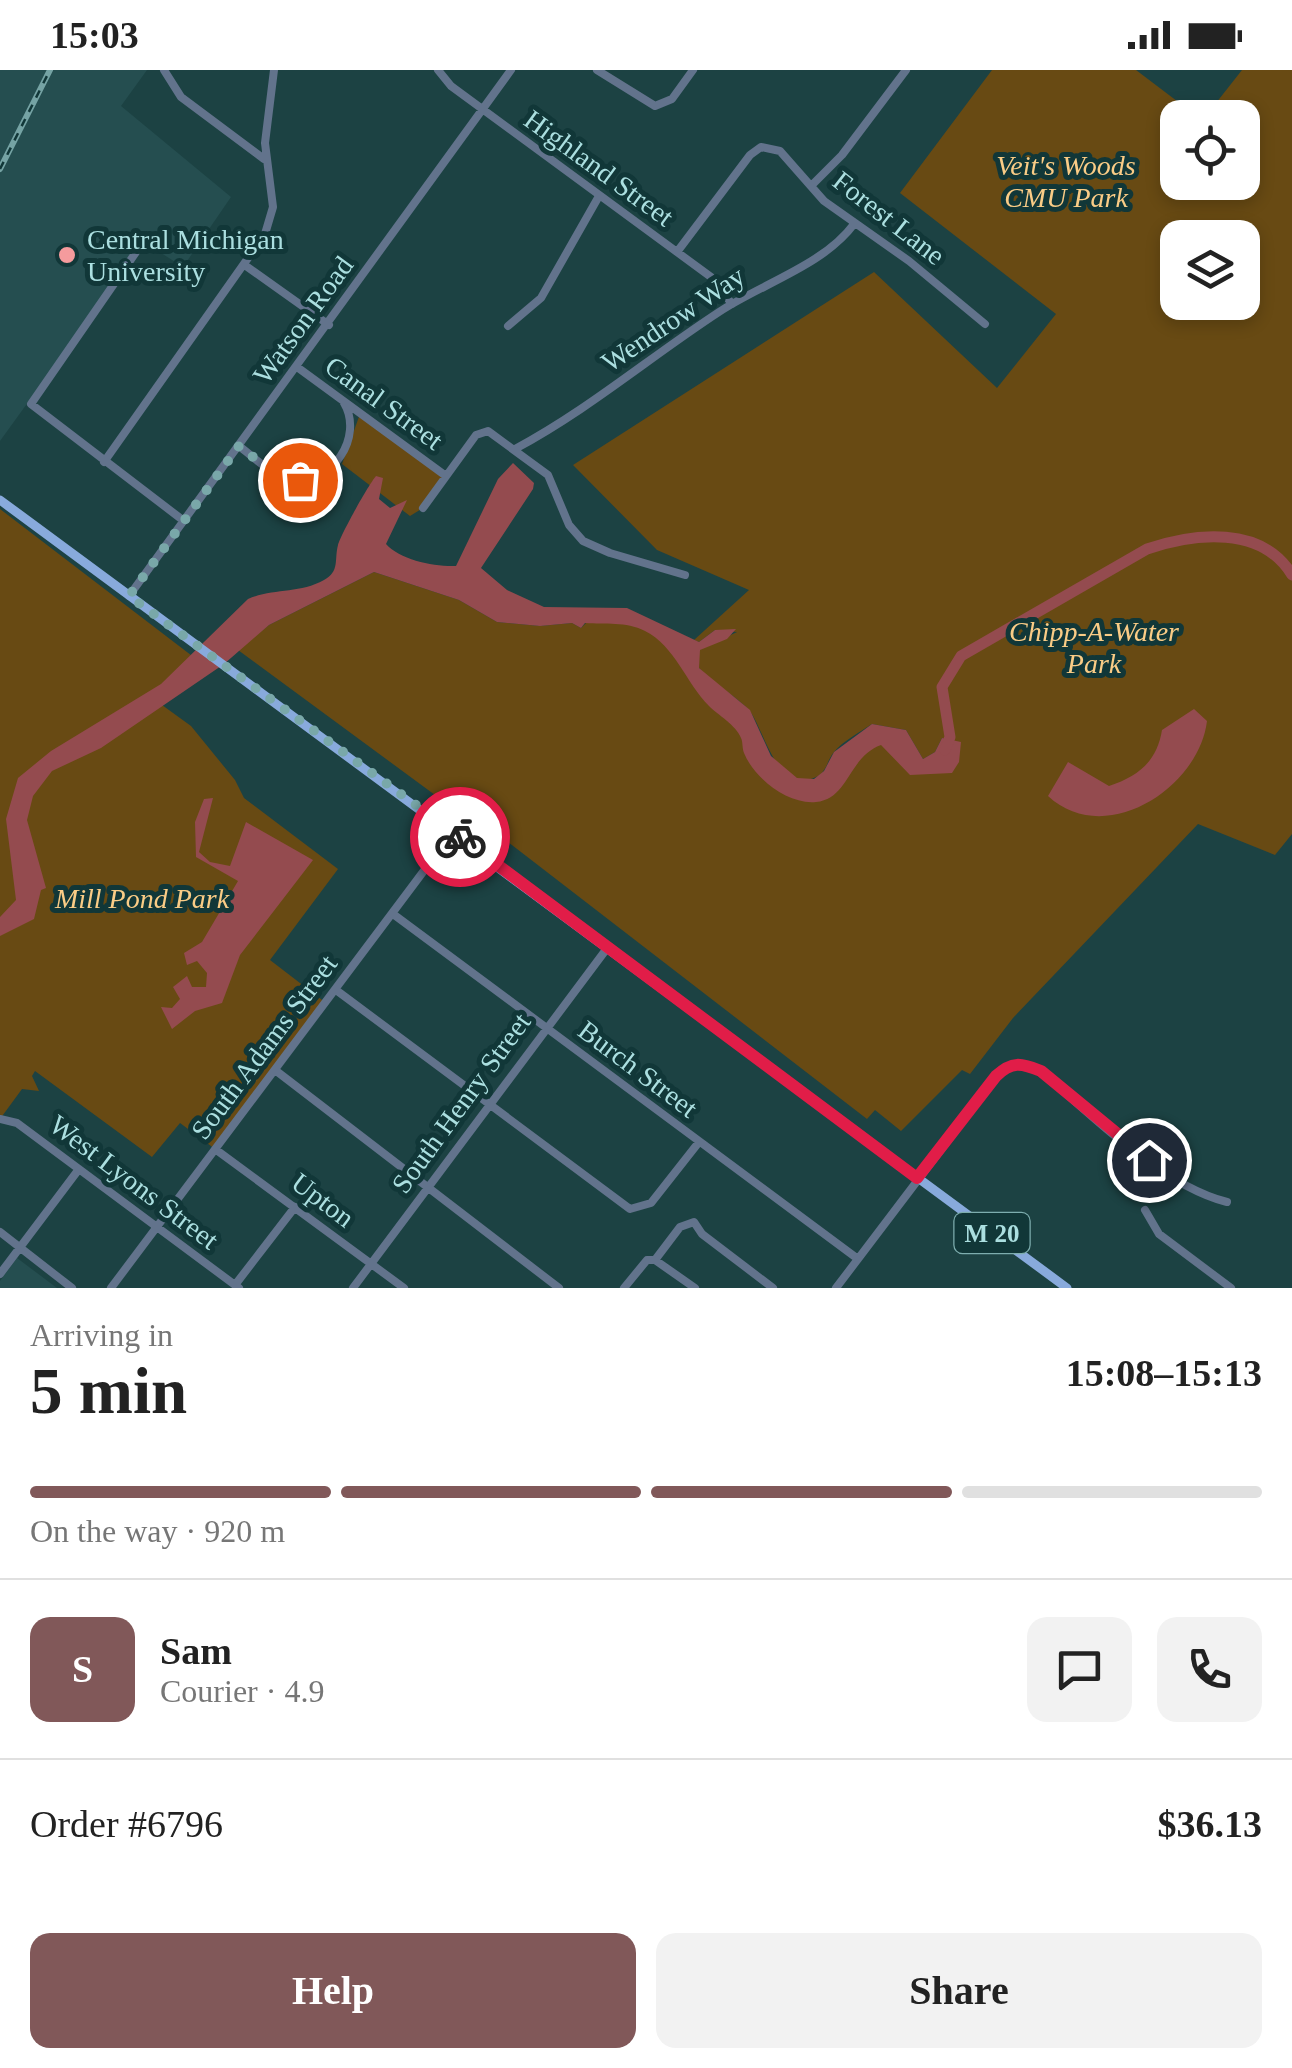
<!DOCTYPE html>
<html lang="en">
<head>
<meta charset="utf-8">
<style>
  body { margin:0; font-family:"Times New Roman",serif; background:#f2f2f2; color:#222; height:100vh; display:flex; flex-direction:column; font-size:38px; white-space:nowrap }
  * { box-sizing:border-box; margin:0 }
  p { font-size:32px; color:#767676 }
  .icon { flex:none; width:55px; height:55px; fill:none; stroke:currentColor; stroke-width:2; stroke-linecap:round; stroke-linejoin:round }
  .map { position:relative; height:1218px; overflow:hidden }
  .drawer { display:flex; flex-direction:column; background:#fff; flex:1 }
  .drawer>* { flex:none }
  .fabs { position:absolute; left:1160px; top:30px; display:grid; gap:20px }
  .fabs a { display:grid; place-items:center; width:100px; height:100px; border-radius:20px; background:#fff; box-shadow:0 5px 15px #0003; font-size:50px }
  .pin { position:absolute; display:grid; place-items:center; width:85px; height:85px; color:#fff; margin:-42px; border:5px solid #fff; border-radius:50%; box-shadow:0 2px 10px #0007 }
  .courier { position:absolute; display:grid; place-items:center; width:100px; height:100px; margin:-50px; border:8px solid #e11d48; border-radius:50%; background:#fff; color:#222; box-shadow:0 2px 12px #0007 }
  .headline em { font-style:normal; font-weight:800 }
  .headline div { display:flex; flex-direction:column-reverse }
  .headline { display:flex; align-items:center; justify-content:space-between; height:170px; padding:0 30px }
  h1 { font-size:65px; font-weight:800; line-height:75px }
  .bar { display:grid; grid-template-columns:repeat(4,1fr); gap:15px 10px; align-content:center; height:120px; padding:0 30px }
  .bar i { height:12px; border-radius:8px; background:#e0e0e0 }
  .bar .on { background:#815859 }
  .bar p { grid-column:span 4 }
  .line { display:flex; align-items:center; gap:25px; padding:0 30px; border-top:2px solid #e0e0e0 }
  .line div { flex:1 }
  .round { display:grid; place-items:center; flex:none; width:105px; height:105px; border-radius:20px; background:#f2f2f2 }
  .cta { display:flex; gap:20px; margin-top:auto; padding:20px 30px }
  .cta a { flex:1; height:115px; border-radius:20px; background:#815859; color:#fff; font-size:40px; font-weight:800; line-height:115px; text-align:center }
  .cta a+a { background:#f2f2f2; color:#222 }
  .status { display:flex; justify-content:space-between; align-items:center; height:70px; padding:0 50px; background:#fff; direction:ltr }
  .status svg { height:28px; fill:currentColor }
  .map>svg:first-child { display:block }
</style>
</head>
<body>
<div class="status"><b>15:03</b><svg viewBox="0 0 49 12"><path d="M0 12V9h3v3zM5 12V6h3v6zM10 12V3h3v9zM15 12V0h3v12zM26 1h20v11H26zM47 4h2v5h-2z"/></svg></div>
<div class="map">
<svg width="1292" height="1218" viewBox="0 0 1292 1218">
  <rect width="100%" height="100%" fill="#1c4243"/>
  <path fill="#254e50" d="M 0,0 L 147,0 L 121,36 L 231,127 L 183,197 L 144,172 L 0,371 Z
    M 17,1188 L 57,1218 L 0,1218 L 0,1211 Z"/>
  <path fill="#684a13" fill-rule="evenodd" d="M 992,0 L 1136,0 L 1198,47 L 1178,48 L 1178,112 L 1242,112 L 1242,48 L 1205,47 L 1242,0 L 1292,0 L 1292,764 L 1275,785 L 1198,754 L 1013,948 L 970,1004 L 962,1000 L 901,1061 L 875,1040 L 867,1049 L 455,731 L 435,725 L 238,580 L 269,555 L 374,502 L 459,530 L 497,552 L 540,556 L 572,553 L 581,558 L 599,540 C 625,545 658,546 676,570 C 683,580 683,594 691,604 C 708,624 728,640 744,660 C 756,676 760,697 778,710 C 829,746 838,648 885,668 C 900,674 915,689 930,697 L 942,688 L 948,669 L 942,668 L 935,682 L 923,689 L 906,660 L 872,654 C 860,662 843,671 834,682 C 827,690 827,702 816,707 C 774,727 764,652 746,637 C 732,623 710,612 699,598 L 699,580 L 737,562 L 715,560 L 699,572 L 694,570 L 749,520 L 657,480 L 573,395 L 874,202 L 997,318 L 1056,244 L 900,123 ZM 1178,168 L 1242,168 L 1242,232 L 1178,232 Z
    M 360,344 L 446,406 L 423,438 L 410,446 L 342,394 Z
    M 0,439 L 200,592 L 151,627 L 191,656 L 235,710 L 244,728 L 338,799 L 270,890 L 326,933 L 215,1079 L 180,1053 L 152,1087 L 35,1001 L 32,1006 L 39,1021 L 22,1019 L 0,1049 Z"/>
  <path fill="#944b4f" d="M 513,393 L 534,413 L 533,419 L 481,498 L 507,520 L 544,537 L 627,538 L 699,572 L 715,560 L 736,559 L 727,569 L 700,580 L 699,598 L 750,640 L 771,686 L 797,708 L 814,709 L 824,701 L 834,682 L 872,654 L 906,660 L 923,689 L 935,682 L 942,668 L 961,672 L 959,692 L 952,703 L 910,705 L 881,675 C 848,687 849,729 816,732 C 788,735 754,708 744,683 C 742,678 743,672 741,668 C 736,655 718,645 709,636 C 686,613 675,576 645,561 C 625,551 606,555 585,553 L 581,558 L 572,553 L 540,556 L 497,552 L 459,530 L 374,502 L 269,555 L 224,594 L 101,678 L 52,701 L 33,726 L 27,750 L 46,818 L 41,820 L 34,849 L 0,866 L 0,847 L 16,830 L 6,749 L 18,708 L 51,681 L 161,614 L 248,529 C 273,518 299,524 324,510 C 340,501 334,490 338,475 C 341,464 369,414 376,406 L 383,408 L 379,429 L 390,438 L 407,430 L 386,474 C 400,490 435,497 456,496 L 498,409 Z
    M 1194,639 L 1207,651 C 1199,718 1105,779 1048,726 L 1068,692 L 1109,716 C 1139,706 1157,691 1162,660 Z
    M 213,728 L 199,782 L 210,792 L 230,796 L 246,752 L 313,790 L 240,885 L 222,933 L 195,941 L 172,959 L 161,937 L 172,938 L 180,929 L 173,917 L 187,906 L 192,917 L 206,917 L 207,903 L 197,891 L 187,895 L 184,883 L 202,872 L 238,811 L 196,787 L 195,752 L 204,729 Z"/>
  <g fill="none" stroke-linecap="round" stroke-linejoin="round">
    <path stroke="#944b4f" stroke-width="11" d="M 945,680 L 950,667 L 942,617 L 961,586 L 1147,479 C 1194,463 1262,455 1292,505"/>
    <path stroke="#62738c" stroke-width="8" d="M 164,0 L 181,27 L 264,89
      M 438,0 L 451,16 L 711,207 L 732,234
      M 597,0 L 655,36 L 672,29 L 693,0
      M 812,115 L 842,85 L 906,0
      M 143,172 L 31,334 L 184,451
      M 677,182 L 750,85 L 761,77 L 780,81 L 824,131 L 909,191 L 985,254
      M 246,196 L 329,255
      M 508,256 L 541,228 L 599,126
      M 297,297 L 446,406
      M 239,376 C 255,388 272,406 293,409 C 332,415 364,367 344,333
      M 515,379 C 588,340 650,287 719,242 C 761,214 824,195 854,154
      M 104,392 L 265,164 L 273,137 L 265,73 L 274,0
      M 423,438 L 476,365 L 488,361 L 548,405 L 569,455 L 583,471 L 610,483 L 685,505
      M 129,526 L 511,0
      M 393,844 L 858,1189
      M 336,920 L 630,1139 L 651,1133 L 699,1072
      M 275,1000 L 559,1218
      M 0,1049 L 17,1053 L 239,1218
      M 215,1079 L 404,1218
      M 1145,1140 L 1159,1164 L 1231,1218
      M 0,1162 L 72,1218
      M 655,1190 L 680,1157 L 694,1152 L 702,1164 L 773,1218
      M 0,1204 L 79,1099
      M 235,1215 L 295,1137
      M 111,1218 L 453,762
      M 353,1218 L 608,877
      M 624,1218 L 647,1190 L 655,1190 L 695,1218
      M 836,1218 L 996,1007 C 1012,991 1021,993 1041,1001 C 1090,1045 1163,1116 1227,1132"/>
    <path stroke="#88aadc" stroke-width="9" d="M 0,430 L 1067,1218"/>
    <g stroke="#75a3a4" stroke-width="6">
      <path id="rail" d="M 0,99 L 50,0"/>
    </g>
    <use href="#rail" stroke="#113738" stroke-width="2.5" stroke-dasharray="8" stroke-linecap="butt"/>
  </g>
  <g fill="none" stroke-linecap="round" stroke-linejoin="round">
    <path stroke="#79a8a9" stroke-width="10" stroke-dasharray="0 18" d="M 300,410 L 275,404 L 239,376 L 129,526 L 460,767"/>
    <path stroke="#e11d48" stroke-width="12" d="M 460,767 L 917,1108 L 996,1006 C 1012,991 1021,993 1041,1001 L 1149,1090"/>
  </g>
  <circle fill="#f59b9d" stroke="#113738" stroke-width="4" cx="67" cy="185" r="10"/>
  <g text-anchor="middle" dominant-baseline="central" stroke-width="10" stroke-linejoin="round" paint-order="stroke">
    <rect fill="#113738" stroke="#7dadae" stroke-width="2.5" x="954.5" y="1143" width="75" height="40" rx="8"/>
    <g font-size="25" font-weight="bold" fill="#abdfe0">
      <text x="992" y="1163">M 20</text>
    </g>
    <g font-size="28" font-style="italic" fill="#facc86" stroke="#113738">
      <text x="1066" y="95">Veit's Woods<tspan x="1066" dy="32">CMU Park</tspan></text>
      <text x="1094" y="561">Chipp-A-Water<tspan x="1094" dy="32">Park</tspan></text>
      <text x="142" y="828">Mill Pond Park</text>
    </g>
    <g font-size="28" fill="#abdfe0" stroke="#113738">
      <text transform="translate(599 98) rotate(36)">Highland Street</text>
      <text transform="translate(889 148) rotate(38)">Forest Lane</text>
      <text transform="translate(673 249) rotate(-34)">Wendrow Way</text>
      <text transform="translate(303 250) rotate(-54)">Watson Road</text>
      <text transform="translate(384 333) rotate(36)">Canal Street</text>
      <text transform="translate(264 977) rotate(-53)">South Adams Street</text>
      <text transform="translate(638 999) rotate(37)">Burch Street</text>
      <text transform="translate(461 1033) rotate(-54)">South Henry Street</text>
      <text transform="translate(134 1112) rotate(37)">West Lyons Street</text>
      <text transform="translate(323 1130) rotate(37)">Upton</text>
    </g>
    <g font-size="28" fill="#abdfe0" stroke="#113738" text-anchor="start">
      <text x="87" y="169">Central Michigan<tspan x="87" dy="32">University</tspan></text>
    </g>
  </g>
</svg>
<div class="fabs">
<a><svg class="icon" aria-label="locate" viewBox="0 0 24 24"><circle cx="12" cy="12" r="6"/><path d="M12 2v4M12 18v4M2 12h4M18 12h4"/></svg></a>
<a><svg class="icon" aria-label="layers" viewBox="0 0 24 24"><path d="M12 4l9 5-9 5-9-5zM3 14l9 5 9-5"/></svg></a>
</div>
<div class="pin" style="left:300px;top:410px;background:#ea580c"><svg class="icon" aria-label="bag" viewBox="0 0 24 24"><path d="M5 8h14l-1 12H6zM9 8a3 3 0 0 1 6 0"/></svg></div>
<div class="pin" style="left:1149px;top:1090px;background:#1f2937"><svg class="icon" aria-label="home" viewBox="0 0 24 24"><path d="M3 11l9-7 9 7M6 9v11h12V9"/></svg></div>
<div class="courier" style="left:460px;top:767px"><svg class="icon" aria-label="bike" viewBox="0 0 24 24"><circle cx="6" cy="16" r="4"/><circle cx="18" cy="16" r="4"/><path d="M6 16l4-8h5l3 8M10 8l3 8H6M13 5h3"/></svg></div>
</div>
<section class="drawer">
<div class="headline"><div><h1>5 min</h1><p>Arriving in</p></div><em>15:08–15:13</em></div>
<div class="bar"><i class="on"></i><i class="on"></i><i class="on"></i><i></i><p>On the way · 920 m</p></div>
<div class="line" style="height:180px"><b class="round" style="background:#815859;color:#fff">S</b><div><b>Sam</b><p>Courier · 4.9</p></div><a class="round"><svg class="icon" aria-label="chat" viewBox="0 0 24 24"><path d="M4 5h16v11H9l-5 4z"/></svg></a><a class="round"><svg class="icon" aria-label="phone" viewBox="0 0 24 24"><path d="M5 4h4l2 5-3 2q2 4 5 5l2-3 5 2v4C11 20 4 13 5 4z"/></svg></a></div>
<div class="line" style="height:130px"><div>Order #6796</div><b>$36.13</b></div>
<div class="cta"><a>Help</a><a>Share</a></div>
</section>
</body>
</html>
